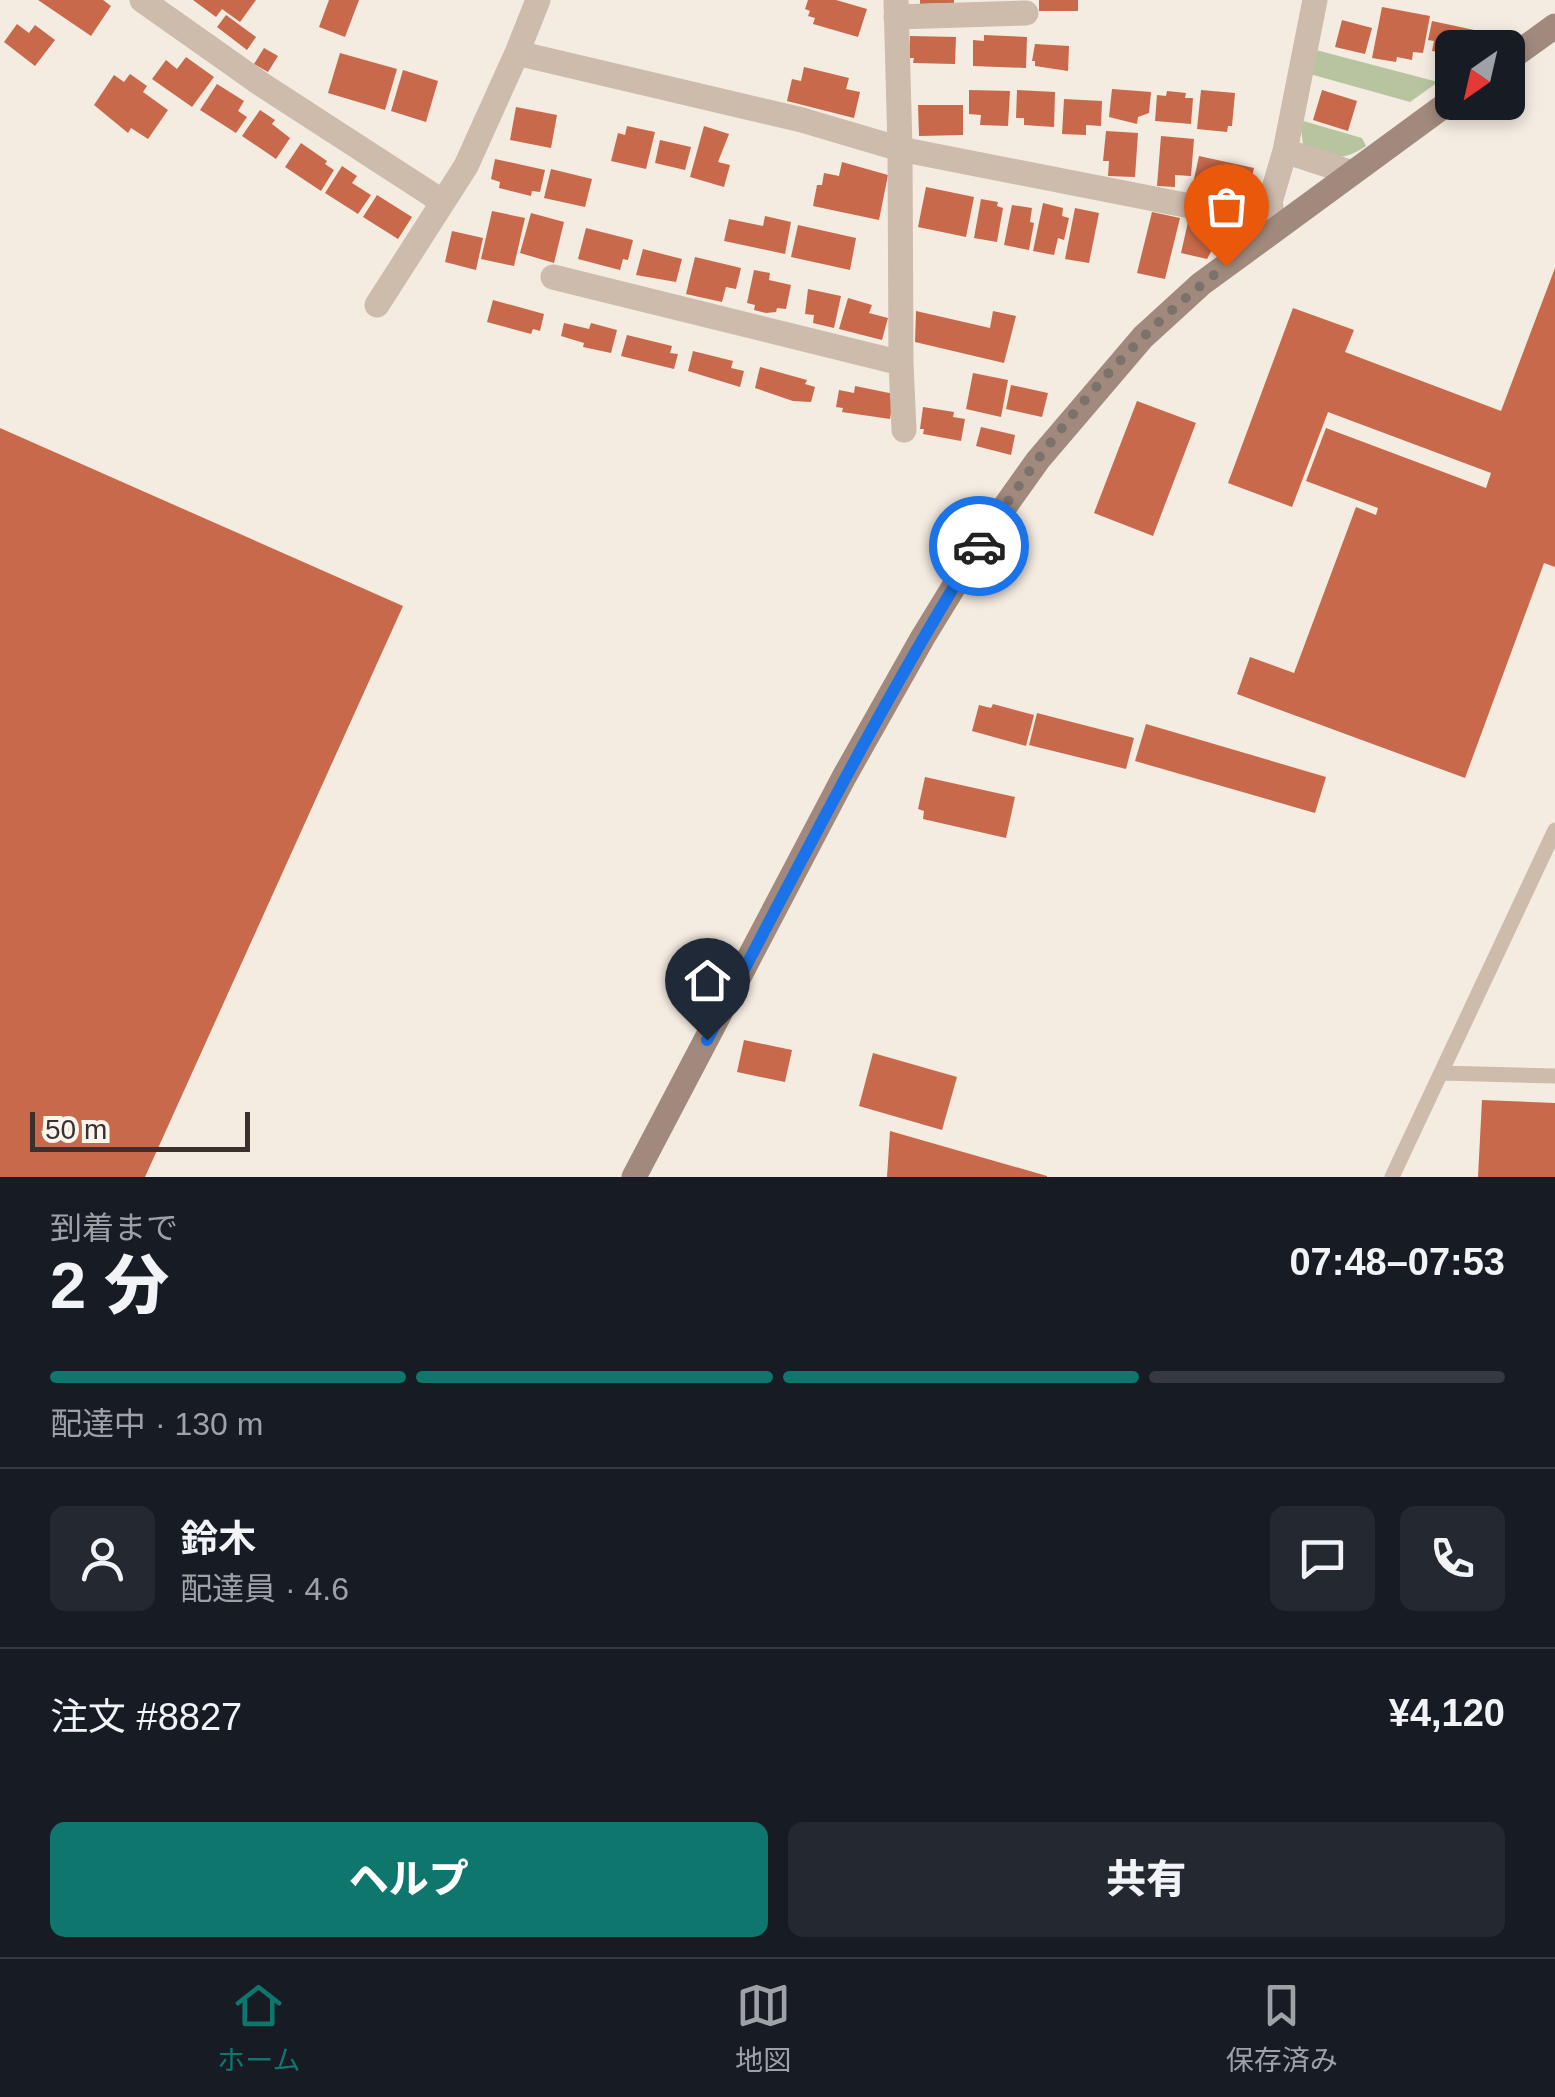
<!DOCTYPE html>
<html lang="ja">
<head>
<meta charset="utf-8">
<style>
  body { margin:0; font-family:Helvetica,"Noto Sans JP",sans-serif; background:#242831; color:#f1f3f6; height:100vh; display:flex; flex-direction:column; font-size:38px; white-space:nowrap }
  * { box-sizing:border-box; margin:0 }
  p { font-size:32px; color:#9ea1a6 }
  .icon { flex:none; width:55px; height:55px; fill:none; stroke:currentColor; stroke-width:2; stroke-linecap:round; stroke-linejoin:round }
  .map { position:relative; height:1177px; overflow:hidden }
  .details { display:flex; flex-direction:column; background:#171b24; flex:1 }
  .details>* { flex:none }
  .needle { width:65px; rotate:214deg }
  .tools { position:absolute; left:1435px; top:30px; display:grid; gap:20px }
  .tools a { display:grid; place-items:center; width:90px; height:90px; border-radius:15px; background:#171b24; box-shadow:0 5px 15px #0003; font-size:50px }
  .scale { position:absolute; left:30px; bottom:25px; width:220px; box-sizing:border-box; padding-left:10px; border:5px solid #3b302b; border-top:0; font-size:28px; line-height:35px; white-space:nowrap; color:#3b302b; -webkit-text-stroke:8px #fbf5ee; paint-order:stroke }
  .pin { position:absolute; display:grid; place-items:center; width:85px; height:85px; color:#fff; margin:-102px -42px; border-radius:50% 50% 50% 0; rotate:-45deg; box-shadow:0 0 10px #0007 }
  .pin .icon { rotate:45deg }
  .courier { position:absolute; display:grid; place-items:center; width:100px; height:100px; margin:-50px; border:8px solid #1a73e8; border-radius:50%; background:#fff; color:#222; box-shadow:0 2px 12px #0007 }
  .summary em { font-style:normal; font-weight:800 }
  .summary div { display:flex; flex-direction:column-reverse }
  .summary { display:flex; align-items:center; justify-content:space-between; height:170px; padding:0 50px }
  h1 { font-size:65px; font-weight:800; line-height:75px }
  .bar { display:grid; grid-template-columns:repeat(4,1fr); gap:15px 10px; align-content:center; height:120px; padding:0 50px }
  .bar i { height:12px; border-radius:8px; background:#363941 }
  .bar .active { background:#0f766e }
  .bar p { grid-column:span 4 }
  .line { display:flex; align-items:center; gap:25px; padding:0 50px; border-top:2px solid #363941 }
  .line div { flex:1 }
  .round { display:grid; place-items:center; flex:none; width:105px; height:105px; border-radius:15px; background:#242831 }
  .cta { display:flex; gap:20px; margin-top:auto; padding:20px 50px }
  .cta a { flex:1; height:115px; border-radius:15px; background:#0f766e; color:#fff; font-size:40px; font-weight:800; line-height:115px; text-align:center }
  .cta a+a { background:#242831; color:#f1f3f6 }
  .menu { display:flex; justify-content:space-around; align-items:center; height:140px; border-top:2px solid #363941; background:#171b24; font-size:28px; color:#9ea1a6 }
  .menu a { display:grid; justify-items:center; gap:5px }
  .menu .active { color:#0f766e }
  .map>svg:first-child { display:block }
</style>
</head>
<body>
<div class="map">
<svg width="1555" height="1177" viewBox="0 0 1555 1177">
  <rect width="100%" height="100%" fill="#f4ebe1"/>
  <path fill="#b8c4a0" d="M 1316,50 L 1438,82 L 1410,102 L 1310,74 Z
    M 1300,120 L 1362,138 L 1366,146 C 1339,164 1332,156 1303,145 Z"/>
  <path fill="#c8694b" d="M 38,0 L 103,0 L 111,6 L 91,36 Z
    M 193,0 L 256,0 L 240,22 L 222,9 L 216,17 Z
    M 329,0 L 359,0 L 345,37 L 319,27 Z
    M 808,0 L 836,0 L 867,9 L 858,37 L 813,24 L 815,18 L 808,16 L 810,11 L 805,9 Z
    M 920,0 L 954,0 L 954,3 L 920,4 Z
    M 1039,0 L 1078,0 L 1078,11 L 1039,11 Z
    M 1382,7 L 1430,16 L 1423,53 L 1413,52 L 1412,60 L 1397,57 L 1396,62 L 1372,58 Z
    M 226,15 L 256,37 L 247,50 L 217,27 Z
    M 1342,20 L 1372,28 L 1365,54 L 1335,47 Z
    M 1432,21 L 1479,31 L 1476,48 L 1452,48 L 1452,61 L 1437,58 L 1438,52 L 1432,51 L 1434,41 L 1428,40 Z
    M 17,24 L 29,33 L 35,25 L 55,40 L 35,66 L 4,42 Z
    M 984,35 L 1027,37 L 1026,68 L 973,66 L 973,40 L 984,41 Z
    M 910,36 L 956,37 L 955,64 L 913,63 L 914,58 L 909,58 Z
    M 1035,44 L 1069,46 L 1068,71 L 1035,66 L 1035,61 L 1032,61 Z
    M 264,48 L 278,56 L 268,72 L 254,64 Z
    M 340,53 L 397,69 L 385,110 L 328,93 Z
    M 186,57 L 214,77 L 192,107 L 152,79 L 166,60 L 177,69 Z
    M 804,67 L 849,78 L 846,89 L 860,92 L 854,118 L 787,101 L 792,79 L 801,81 Z
    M 403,70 L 438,81 L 426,122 L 391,111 Z
    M 130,74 L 147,86 L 143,92 L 168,110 L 148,139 L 131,128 L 128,133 L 94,105 L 114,75 L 124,82 Z
    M 217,84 L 244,101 L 238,111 L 247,117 L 236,133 L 200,110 Z
    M 1112,89 L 1151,92 L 1149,113 L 1138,117 L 1137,124 L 1109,117 Z
    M 969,90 L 1010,91 L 1008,126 L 980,125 L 981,115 L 969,114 Z
    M 1017,90 L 1055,92 L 1054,127 L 1024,125 L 1024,118 L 1016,118 Z
    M 1201,90 L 1235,93 L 1232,126 L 1228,126 L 1227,132 L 1197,129 Z
    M 1322,90 L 1357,101 L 1348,131 L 1313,120 Z
    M 1167,91 L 1186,93 L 1185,98 L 1193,98 L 1191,124 L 1155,121 L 1157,95 L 1166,96 Z
    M 1064,99 L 1102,101 L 1101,126 L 1086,125 L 1086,135 L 1062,134 Z
    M 918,105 L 963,105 L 963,135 L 919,136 Z
    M 516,107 L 557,115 L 551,148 L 510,140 Z
    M 260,110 L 275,120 L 272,124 L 290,138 L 276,159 L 242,136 Z
    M 627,126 L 655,132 L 646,169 L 611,161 L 618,133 L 625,135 Z
    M 704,126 L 729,134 L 718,162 L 730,165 L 724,187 L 690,177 Z
    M 1106,131 L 1138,133 L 1135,177 L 1108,176 L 1109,161 L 1103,161 Z
    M 1161,136 L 1194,139 L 1191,176 L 1175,175 L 1175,187 L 1157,186 Z
    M 660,140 L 691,147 L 685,170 L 655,163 Z
    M 301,143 L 327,161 L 325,164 L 334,170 L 321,191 L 285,167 Z
    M 1199,156 L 1254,168 L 1246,205 L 1191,193 Z
    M 495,159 L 545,170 L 540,192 L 532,191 L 531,196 L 499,188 L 500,182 L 491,179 Z
    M 842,162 L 888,175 L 879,220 L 813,206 L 817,185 L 822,185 L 824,173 L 839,176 Z
    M 342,166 L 357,176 L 352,183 L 371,195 L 358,214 L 325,193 Z
    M 551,169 L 592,179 L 585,207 L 544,198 Z
    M 926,187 L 974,197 L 966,237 L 918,227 Z
    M 377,195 L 412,217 L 398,239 L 363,217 Z
    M 981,199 L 998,202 L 997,206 L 1003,208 L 997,242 L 974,238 Z
    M 1043,203 L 1063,208 L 1062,216 L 1069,218 L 1064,240 L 1058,238 L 1054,255 L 1033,251 Z
    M 1012,205 L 1032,208 L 1030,222 L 1034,223 L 1029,250 L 1004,245 Z
    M 1075,208 L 1099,213 L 1089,263 L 1065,259 Z
    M 492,211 L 525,218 L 514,266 L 481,259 Z
    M 1152,212 L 1180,218 L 1165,279 L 1137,273 Z
    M 531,213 L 564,222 L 554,263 L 520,253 Z
    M 765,216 L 791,222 L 785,254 L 724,241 L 729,219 L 763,226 Z
    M 1188,222 L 1227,231 L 1223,249 L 1212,250 L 1207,259 L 1181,253 Z
    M 798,225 L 856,238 L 850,270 L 791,257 Z
    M 586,228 L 633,240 L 628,260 L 623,259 L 620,270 L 578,259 Z
    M 452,231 L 483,238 L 476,270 L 445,262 Z
    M 643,249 L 682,259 L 676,282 L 636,275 Z
    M 695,257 L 741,268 L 736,289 L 726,287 L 722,302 L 686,294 Z
    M 1555,268 L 1555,567 L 1544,563 L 1465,778 L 1237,694 L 1250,657 L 1294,673 L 1356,507 L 1376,515 L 1378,508 L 1306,481 L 1326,428 L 1486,488 L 1491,473 L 1328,412 L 1292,507 L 1228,483 L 1293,308 L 1354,330 L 1345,352 L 1501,411 Z
    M 754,270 L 770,273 L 769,280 L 791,285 L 786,309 L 777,308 L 776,312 L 766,313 L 754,310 L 755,305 L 747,303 Z
    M 808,289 L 841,296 L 834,328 L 813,323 L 814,315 L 805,314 Z
    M 848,298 L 872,305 L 869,313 L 888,318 L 882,340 L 839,329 Z
    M 493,300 L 544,314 L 540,331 L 533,329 L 531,334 L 487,322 Z
    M 916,311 L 990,328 L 993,311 L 1016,316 L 1004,363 L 915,342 Z
    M 564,323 L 589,329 L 591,323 L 617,330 L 611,353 L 583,347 L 584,343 L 561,336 Z
    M 627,335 L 672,346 L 670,353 L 678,354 L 674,369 L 621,356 Z
    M 693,351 L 733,361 L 731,368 L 744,371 L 740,387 L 688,371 Z
    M 760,367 L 807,380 L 805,384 L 815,387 L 811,402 L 793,401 L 755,388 Z
    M 973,373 L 1008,380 L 1001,417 L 966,409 Z
    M 1011,385 L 1048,393 L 1042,417 L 1006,409 Z
    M 855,386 L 894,394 L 890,419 L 842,412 L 843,408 L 836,407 L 839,390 L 854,393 Z
    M 1137,401 L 1196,423 L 1153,536 L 1094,513 Z
    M 923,407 L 954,412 L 953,417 L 965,419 L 961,441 L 923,434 L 924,429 L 920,429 Z
    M 981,427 L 1015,435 L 1011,455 L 976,446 Z
    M 0,428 L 403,606 L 145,1177 L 0,1177 Z
    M 993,704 L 1034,715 L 1026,746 L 972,731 L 979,705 L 991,708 Z
    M 1037,713 L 1134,738 L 1126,769 L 1029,745 Z
    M 1146,724 L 1326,777 L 1315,813 L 1135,761 Z
    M 925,777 L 1015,797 L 1006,838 L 923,819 L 924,811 L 918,809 Z
    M 744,1040 L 792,1050 L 785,1082 L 737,1072 Z
    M 873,1053 L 957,1077 L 942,1130 L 859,1106 Z
    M 1482,1100 L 1555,1103 L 1555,1177 L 1478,1177 Z
    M 890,1131 L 1047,1176 L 1047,1177 L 887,1177 Z"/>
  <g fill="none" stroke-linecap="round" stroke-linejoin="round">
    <path stroke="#cdbbac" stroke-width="15" d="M 1442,1073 L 1555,1076
      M 1392,1177 L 1555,830"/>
    <path stroke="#cdbbac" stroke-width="25" d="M 142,0 L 261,84 L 443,202 L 466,166 L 517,53 L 802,120 L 900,149 L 1251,218 L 1275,229
      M 1315,0 L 1285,151 L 1352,173
      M 896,17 L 1026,13
      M 517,53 L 538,0
      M 1275,229 L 1270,202 L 1285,151
      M 553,277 L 901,363 L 900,149 L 896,0
      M 377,305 L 443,202
      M 901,363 L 904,430"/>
    <path stroke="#a18a7d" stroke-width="25" d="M 1508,60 L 1555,26
      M 634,1177 L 844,777 L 923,637 L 991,526 L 1038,460 L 1143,337 L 1201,284 L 1452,100"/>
  </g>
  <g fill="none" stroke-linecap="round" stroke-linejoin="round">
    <path stroke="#7c716b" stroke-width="10" stroke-dasharray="0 18" d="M 979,546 C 1044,442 1127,339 1226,266"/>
    <path stroke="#1a73e8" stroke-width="12" d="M 707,1040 C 795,874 879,706 979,546"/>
  </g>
</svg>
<div class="tools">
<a><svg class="needle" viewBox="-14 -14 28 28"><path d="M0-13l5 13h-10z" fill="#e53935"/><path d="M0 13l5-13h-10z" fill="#9ea1a6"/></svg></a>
</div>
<div class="scale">50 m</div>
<div class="pin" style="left:1226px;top:266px;background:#ea580c"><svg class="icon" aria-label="bag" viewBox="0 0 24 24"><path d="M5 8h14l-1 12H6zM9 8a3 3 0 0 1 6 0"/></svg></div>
<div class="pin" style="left:707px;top:1040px;background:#1f2937"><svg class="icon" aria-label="home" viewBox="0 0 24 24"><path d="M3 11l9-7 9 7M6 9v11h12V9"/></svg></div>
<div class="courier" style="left:979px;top:546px"><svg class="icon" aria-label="car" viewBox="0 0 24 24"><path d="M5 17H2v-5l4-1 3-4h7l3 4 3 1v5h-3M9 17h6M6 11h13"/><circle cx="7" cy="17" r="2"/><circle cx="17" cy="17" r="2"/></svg></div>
</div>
<section class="details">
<div class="summary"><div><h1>2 分</h1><p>到着まで</p></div><em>07:48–07:53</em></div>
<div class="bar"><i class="active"></i><i class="active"></i><i class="active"></i><i></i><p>配達中 · 130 m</p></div>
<div class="line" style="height:180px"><a class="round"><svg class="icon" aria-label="person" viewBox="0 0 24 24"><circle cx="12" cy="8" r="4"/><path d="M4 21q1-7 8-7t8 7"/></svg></a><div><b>鈴木</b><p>配達員 · 4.6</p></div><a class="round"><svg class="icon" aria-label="chat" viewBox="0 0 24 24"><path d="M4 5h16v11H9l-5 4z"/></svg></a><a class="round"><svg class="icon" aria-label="phone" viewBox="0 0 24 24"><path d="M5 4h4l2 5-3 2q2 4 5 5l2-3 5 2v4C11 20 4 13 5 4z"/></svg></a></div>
<div class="line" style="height:130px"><div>注文 #8827</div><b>¥4,120</b></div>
<div class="cta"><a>ヘルプ</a><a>共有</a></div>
</section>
<nav class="menu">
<a class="active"><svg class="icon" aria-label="home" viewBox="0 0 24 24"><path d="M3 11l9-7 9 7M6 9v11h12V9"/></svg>ホーム</a>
<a><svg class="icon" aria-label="map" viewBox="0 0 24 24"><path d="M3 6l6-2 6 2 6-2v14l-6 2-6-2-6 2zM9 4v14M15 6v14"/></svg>地図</a>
<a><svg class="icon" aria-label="saved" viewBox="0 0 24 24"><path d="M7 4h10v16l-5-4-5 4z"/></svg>保存済み</a>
</nav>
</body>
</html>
